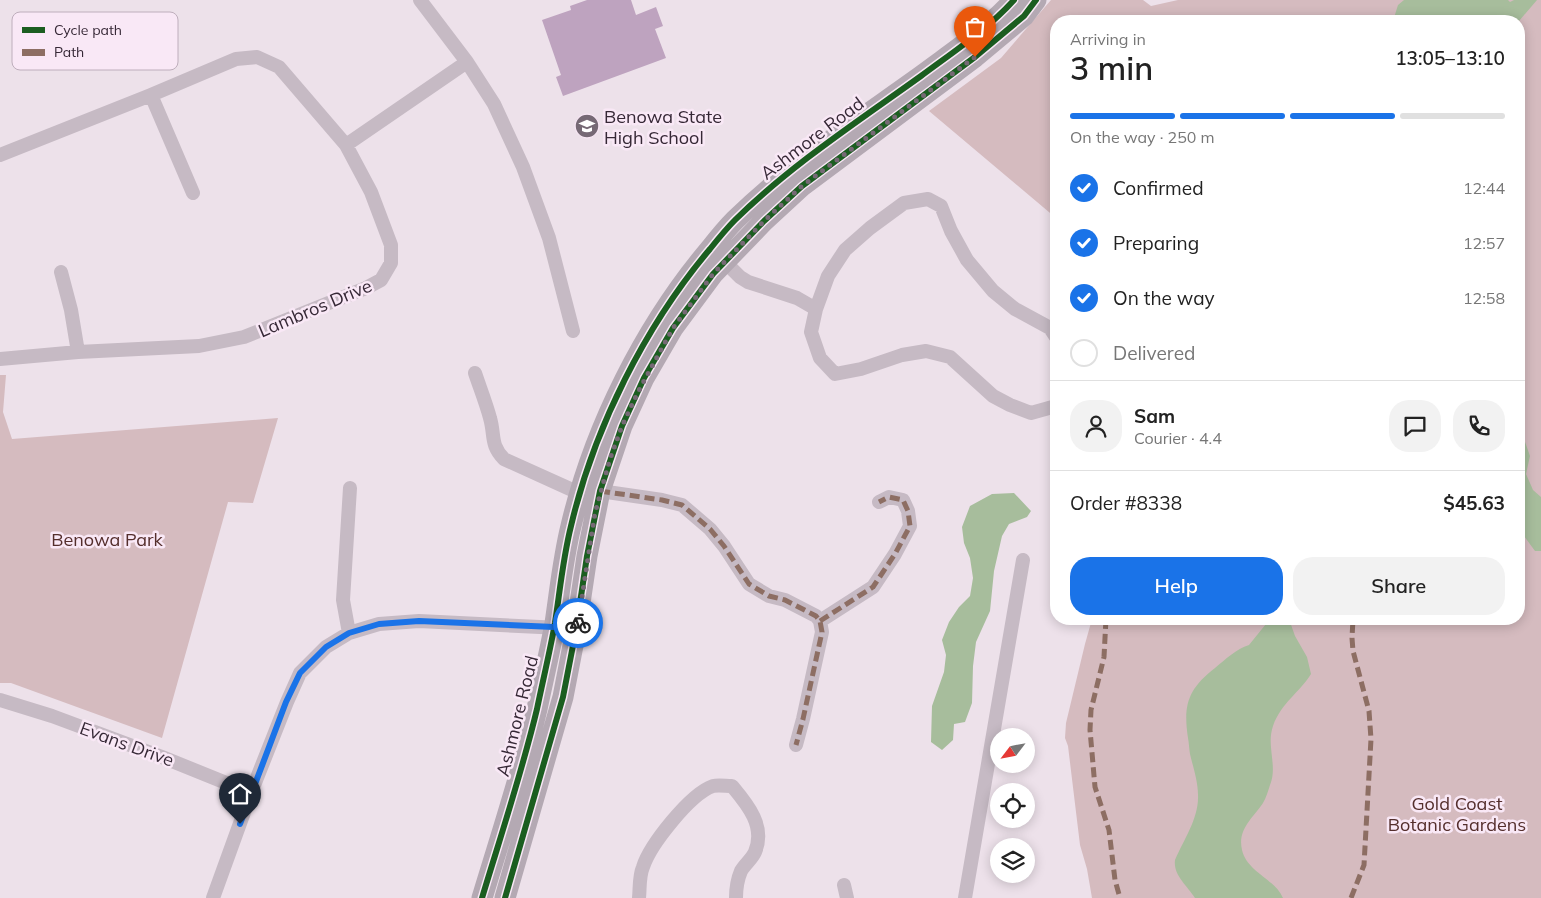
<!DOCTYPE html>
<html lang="en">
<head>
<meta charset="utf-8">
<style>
  body { margin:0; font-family:Mulish,sans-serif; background:#f2f2f2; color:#222; height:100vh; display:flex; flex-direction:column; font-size:19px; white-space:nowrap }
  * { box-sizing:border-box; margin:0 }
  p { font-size:16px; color:#767676 }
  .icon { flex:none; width:28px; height:28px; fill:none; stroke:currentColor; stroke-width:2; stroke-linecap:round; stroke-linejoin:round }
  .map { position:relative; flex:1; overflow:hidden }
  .panel { position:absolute; left:1050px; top:15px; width:475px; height:610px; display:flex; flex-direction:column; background:#fff; border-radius:20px; box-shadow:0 2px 12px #0003 }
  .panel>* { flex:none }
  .needle { width:32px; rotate:238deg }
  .controls { position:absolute; left:990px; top:728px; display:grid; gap:10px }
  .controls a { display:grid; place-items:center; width:45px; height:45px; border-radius:50%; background:#fff; box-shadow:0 2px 12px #0003; font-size:25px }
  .pin { position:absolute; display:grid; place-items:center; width:42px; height:42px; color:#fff; margin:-51px -21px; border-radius:50% 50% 50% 0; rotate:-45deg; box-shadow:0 0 5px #0007 }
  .pin .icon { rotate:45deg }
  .courier { position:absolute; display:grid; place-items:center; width:50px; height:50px; margin:-25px; border:4px solid #1a73e8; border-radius:50%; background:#fff; color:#222; box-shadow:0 1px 6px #0007 }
  .summary em { font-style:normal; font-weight:600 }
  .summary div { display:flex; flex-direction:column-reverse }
  .summary { display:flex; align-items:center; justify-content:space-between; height:85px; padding:0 20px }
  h1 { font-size:32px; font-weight:600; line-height:38px }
  .bar { display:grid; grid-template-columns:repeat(4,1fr); gap:8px 5px; align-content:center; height:60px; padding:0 20px }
  .bar i { height:6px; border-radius:4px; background:#e0e0e0 }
  .bar .current { background:#1a73e8 }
  .bar p { grid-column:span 4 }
  .line { display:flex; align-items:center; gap:12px; padding:0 20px; border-top:1px solid #e0e0e0 }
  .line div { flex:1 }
  .round { display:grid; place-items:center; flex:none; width:52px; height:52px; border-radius:20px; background:#f2f2f2 }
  ol { padding:0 20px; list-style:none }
  li { display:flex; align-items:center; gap:15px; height:55px }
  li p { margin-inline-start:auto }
  li .icon { padding:5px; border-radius:50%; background:#1a73e8; color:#fff; stroke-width:4 }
  li:last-child { color:#767676 }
  li i { width:28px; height:28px; border:2px solid #e0e0e0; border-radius:50% }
  .cta { display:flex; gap:10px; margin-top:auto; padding:10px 20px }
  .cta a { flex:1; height:58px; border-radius:20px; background:#1a73e8; color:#fff; font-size:20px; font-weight:600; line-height:58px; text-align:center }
  .cta a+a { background:#f2f2f2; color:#222 }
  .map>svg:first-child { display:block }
</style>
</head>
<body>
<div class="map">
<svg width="1541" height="898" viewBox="0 0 1541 898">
  <rect width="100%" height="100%" fill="#ede1ea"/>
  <path fill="#d5bbbf" d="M 1051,0 L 1143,0 L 1151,6 L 1178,0 L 1541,0 L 1541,898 L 1092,898 L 1087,869 L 1080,845 L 1068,746 L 1065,738 L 1066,723 L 1085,644 L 1092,619 L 1519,619 L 1519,21 L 1056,21 L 1056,218 L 929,111 L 1001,58 Z
    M 0,375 L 6,375 L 3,412 L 12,439 L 278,418 L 253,503 L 228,502 L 162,738 L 11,683 L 0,683 Z"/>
  <path fill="#a7bd9c" d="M 1404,0 L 1508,0 L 1510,2 L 1514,0 L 1537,0 L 1519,21 L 1393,21 L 1398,5 Z
    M 1519,425 L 1530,456 L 1526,474 L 1533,490 L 1541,497 L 1541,551 L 1535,551 L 1519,529 Z
    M 1014,493 L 1031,511 L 1027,517 L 1009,524 L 1002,536 L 994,571 L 990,611 L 976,642 L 973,666 L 972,703 L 965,722 L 954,724 L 953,740 L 942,750 L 931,742 L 932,706 L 944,672 L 946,655 L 942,640 L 949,622 L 959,607 L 970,596 L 973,578 L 970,558 L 964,543 L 962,527 L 970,506 L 992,494 Z
    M 1270,619 L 1289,619 L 1295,636 L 1307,657 L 1311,674 C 1300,692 1281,703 1273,726 C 1266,746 1278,766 1270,785 C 1268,791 1266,798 1263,803 C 1254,817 1237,829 1242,850 C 1247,872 1275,879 1283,898 L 1195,898 C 1187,885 1173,875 1175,860 C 1184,839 1199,818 1198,795 C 1198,781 1193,767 1190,754 C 1189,748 1189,743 1188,738 C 1183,705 1188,689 1215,668 C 1226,659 1236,649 1249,645 Z"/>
  <path fill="#bea3bf" d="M 587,0 L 631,0 L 636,15 L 656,7 L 663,26 L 655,29 L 666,58 L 563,96 L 556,77 L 561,75 L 542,20 L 571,10 L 570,6 Z"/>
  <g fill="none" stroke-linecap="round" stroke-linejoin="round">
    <path stroke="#c6bac4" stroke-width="14" d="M 420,0 L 467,62 L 494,104 L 523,167 L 549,238 L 573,331
      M 151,95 L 193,193
      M 346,145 L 467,62
      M 0,155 L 151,95 L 236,59 L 257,57 L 279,67 L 346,145 L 371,192 L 391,245 L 391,263 L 381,280 L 366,288 L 244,337 L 199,346 L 78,352 L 0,359
      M 725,262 L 740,277 L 748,282 L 797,298 L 816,309
      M 61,272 L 71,310 L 78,352
      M 1056,337 L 1050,328 L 1015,309 L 993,291 L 967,260 L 951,231 L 941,206 L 928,199 L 904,203 L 870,228 L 845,250 L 828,276 L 816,309 L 811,332 L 820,358 L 835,374 L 861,369 L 902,355 L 926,351 L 950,357 L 993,396 L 1010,405 L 1031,413 L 1056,406
      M 475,373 C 480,388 486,403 490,418 C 495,435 490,445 504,459 L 579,493
      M 600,491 L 662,500 L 682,505 L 710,529 L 724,546 L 749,584 L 769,596 L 785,600 L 816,616 L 820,621 L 822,632 L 803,719 L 796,745
      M 820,621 L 873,587 L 895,554 L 910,526 L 908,511 L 903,500 L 889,497 L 879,502
      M 349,633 L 343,600 L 350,488
      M 0,700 L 52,716 L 162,757 L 251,793
      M 844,885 L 847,898
      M 213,898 L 251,793 L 287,702 L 300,673 L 326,647 L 349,633 L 379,624 L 419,621 L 561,628
      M 639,898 C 640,888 639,876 643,867 C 650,845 690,794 713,786 C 718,785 726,786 732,786 C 747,804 766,826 755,852 C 752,859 745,864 741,871 C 738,878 736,890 736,898
      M 965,898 L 1023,560"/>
    <path stroke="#b4a9b3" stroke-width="21" d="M 482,898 C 501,835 522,772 537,709 C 543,680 550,651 555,623 C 560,590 563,558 571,526 C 594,428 645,326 710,249 C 718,239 726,229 735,220 C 791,165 857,122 921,76 C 953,52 987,30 1014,0
      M 505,898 L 563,697 L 576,630 L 587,556 L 600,491 L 622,426 L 644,378 L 673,328 L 713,274 L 764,221 L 802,186 L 975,57 L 1024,16 L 1036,0"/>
    <path stroke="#8d6e63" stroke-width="5" stroke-dasharray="10 5" stroke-linecap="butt" d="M 600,491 L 662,500 L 682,505 L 710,529 L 724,546 L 749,584 L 769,596 L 785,600 L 816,616 L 820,621 L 822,632 L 803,719 L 796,745
      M 1106,619 L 1104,657 L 1091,710 L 1090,730 L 1095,787 L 1109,830 L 1115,880 L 1120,898
      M 820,621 L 873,587 L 895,554 L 910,526 L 908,511 L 903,500 L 889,497 L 879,502
      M 1351,898 L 1364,865 L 1371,739 L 1369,711 L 1353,651 L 1352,638 L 1353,619"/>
    <g stroke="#f9e8f6" stroke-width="9">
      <path id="cycleway" d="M 482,898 C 501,835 522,772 537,709 C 543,680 550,651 555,623 C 560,590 563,558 571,526 C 594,428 645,326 710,249 C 718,239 726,229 735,220 C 791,165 857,122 921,76 C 953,52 987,30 1014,0
        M 505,898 L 563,697 L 576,630 L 587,556 L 600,491 L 622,426 L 644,378 L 673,328 L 713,274 L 764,221 L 802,186 L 975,57 L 1024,16 L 1036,0"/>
    </g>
    <use href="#cycleway" stroke="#1b5e20" stroke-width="6"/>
  </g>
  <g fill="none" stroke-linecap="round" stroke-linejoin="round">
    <path stroke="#766975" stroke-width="5" stroke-dasharray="0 9" d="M 578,623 L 595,513 L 610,459 L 622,426 L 638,392 L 673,328 L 713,274 L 764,221 L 802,186 L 975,57"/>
    <path stroke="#1a73e8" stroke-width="6" d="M 240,824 L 286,702 L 300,673 L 326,647 L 349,633 L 379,624 L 419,621 L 554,627 L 576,630 L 578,623"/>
  </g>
  <defs>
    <g id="school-disc" transform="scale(1.25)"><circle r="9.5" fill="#766975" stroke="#f9e8f6"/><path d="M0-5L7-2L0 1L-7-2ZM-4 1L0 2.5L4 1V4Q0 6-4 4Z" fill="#fff"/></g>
  </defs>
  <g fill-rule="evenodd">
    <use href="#school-disc" x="587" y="126"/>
  </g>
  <g text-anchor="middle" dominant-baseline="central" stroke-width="5" stroke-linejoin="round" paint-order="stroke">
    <g font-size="18" fill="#362836" stroke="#f9e8f6" text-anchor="start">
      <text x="604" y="116">Benowa State<tspan x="604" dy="21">High School</tspan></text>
    </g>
    <g font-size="18" fill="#362836" stroke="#f9e8f6">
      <text transform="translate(812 138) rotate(-37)">Ashmore Road</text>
      <text transform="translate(315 308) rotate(-23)">Lambros Drive</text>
      <text transform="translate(517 716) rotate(-76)">Ashmore Road</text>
      <text transform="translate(127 744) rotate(20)">Evans Drive</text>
    </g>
    <g font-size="18" fill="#542e2c" stroke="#f9e8f6">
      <text x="107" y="539">Benowa Park</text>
      <text x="1457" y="803">Gold Coast<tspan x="1457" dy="21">Botanic Gardens</tspan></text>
    </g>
  </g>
  <rect x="12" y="12" width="166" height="58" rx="8" fill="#f9e8f6" stroke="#beaebc" stroke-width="1"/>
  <rect x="22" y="27" width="23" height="6" fill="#1b5e20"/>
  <rect x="22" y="49" width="23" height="7" fill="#8d6e63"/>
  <g font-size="14" fill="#362836">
    <text x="54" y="35">Cycle path</text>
    <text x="54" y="57">Path</text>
  </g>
</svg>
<div class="controls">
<a><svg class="needle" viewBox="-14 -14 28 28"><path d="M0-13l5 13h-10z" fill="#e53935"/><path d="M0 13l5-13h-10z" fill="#767676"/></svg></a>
<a><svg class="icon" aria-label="locate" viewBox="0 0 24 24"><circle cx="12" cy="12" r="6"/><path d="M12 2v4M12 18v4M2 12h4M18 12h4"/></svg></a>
<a><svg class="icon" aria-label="layers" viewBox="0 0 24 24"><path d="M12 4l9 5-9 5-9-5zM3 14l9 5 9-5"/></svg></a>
</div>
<div class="pin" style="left:975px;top:57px;background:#ea580c"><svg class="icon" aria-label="bag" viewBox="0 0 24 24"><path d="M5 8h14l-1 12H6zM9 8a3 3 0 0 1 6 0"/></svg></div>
<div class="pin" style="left:240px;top:824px;background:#1f2937"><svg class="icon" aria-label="home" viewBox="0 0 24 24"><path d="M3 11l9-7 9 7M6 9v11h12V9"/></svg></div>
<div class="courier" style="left:578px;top:623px"><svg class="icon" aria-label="bike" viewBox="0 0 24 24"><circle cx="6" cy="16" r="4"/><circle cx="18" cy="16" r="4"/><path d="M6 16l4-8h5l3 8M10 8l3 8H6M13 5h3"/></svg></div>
<section class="panel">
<div class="summary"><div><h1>3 min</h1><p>Arriving in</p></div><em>13:05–13:10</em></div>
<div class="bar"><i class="current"></i><i class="current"></i><i class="current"></i><i></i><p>On the way · 250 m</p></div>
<ol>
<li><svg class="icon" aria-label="check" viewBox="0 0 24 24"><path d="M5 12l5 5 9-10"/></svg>Confirmed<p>12:44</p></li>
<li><svg class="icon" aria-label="check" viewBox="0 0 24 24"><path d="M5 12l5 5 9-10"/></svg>Preparing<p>12:57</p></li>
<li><svg class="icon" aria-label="check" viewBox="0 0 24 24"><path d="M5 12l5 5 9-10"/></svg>On the way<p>12:58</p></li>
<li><i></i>Delivered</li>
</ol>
<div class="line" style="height:90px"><a class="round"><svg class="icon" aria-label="person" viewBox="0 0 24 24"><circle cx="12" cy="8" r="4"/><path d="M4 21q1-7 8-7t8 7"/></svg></a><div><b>Sam</b><p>Courier · 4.4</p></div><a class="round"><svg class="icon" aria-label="chat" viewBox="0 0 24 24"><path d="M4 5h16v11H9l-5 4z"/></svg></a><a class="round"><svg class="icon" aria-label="phone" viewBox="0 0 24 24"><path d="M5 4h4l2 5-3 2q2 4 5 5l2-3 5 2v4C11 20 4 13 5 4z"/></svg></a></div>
<div class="line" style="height:65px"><div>Order #8338</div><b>$45.63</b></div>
<div class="cta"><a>Help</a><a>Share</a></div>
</section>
</div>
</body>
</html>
